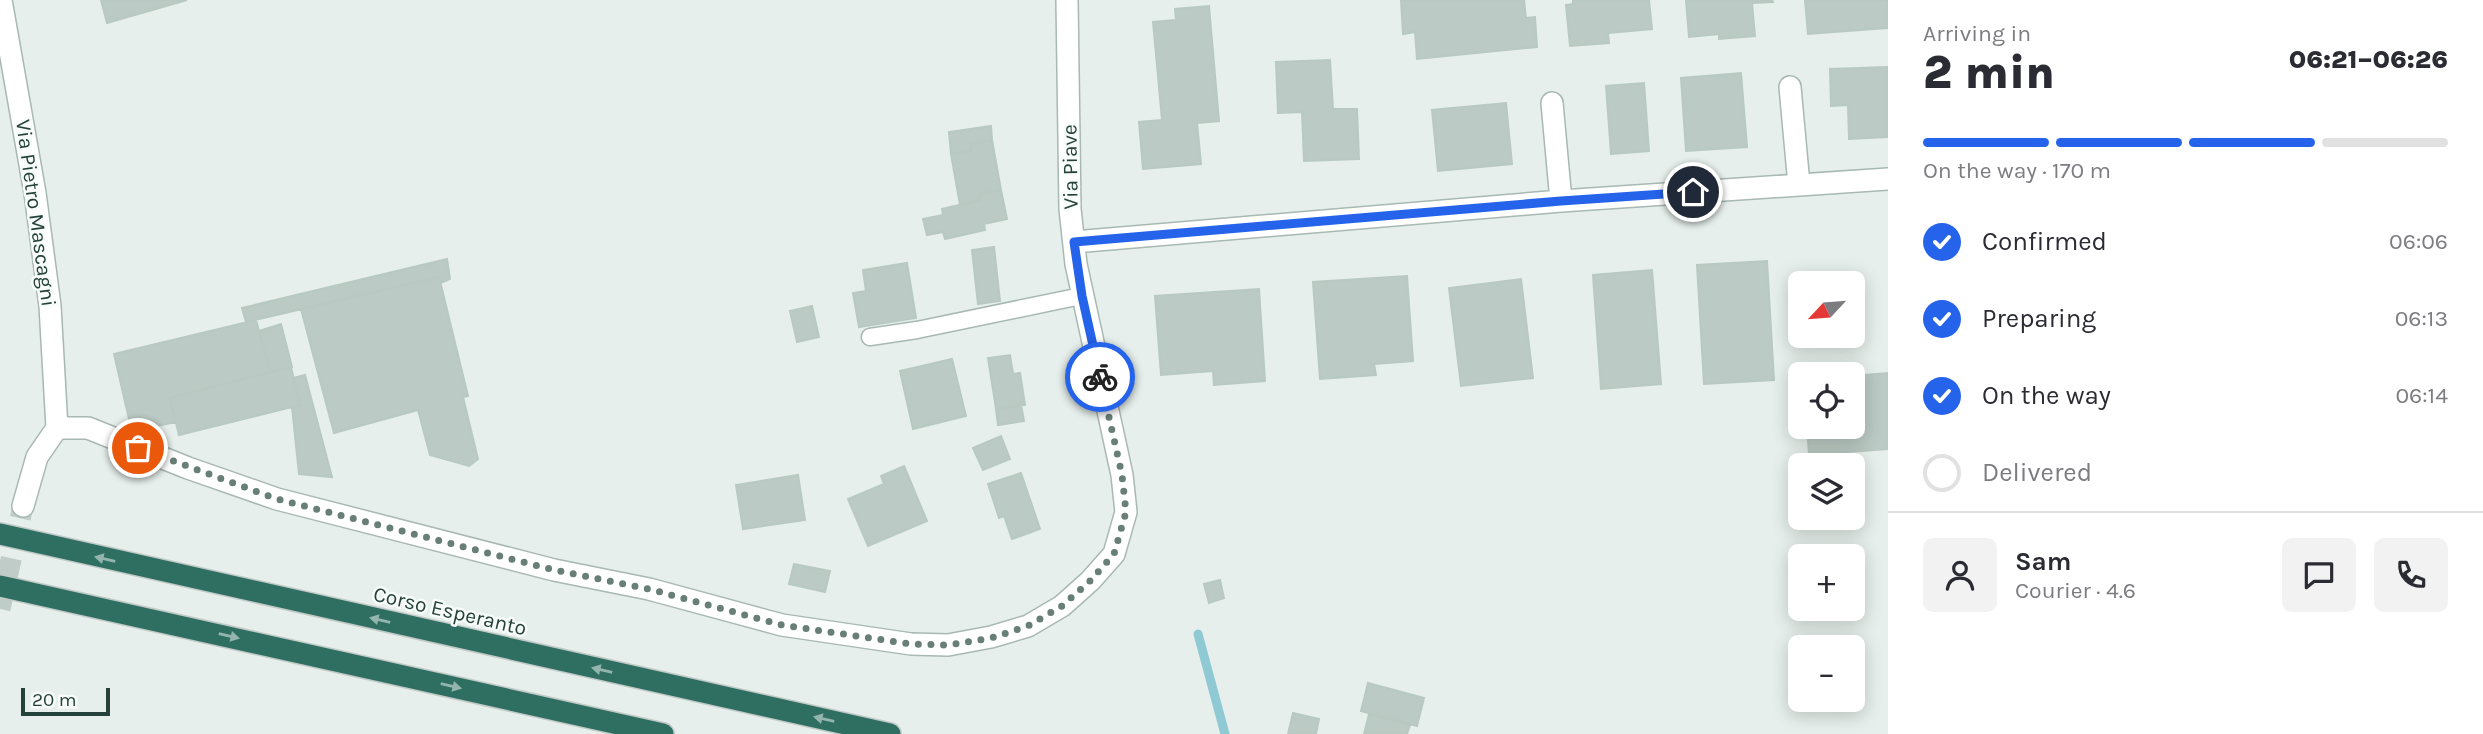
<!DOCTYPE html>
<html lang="en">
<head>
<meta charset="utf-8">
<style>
  body { margin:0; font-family:Karla,sans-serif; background:#f2f2f3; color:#2b2b33; height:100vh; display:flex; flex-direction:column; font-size:26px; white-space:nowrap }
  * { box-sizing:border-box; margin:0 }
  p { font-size:23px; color:#7c7c81 }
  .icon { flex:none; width:38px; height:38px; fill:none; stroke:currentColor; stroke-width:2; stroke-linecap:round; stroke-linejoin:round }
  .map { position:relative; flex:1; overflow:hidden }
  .drawer { display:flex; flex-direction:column; background:#fff; width:595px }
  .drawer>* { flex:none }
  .needle { width:46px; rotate:244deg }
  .controls { position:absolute; left:1788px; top:271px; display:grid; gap:14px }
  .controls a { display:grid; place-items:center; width:77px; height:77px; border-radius:10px; background:#fff; box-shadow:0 4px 18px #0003; font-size:35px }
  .scale { position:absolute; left:21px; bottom:18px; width:89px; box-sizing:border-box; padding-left:7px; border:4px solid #24423a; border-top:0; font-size:19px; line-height:24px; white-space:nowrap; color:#24423a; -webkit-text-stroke:5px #f7fbf9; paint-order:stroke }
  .pin { position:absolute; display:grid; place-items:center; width:60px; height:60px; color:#fff; margin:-30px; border:4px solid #fff; border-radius:50%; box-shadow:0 2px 7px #0007 }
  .courier { position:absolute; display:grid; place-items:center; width:70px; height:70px; margin:-35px; border:5px solid #2563eb; border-radius:50%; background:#fff; color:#222; box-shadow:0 2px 9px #0007 }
  .overview em { font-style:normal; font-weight:800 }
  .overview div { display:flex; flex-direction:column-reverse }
  .overview { display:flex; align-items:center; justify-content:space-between; height:119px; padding:0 35px }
  h1 { font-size:46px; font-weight:800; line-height:52px }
  .bar { display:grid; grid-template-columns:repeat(4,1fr); gap:10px 7px; align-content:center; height:84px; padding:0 35px }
  .bar i { height:9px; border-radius:5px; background:#e1e1e2 }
  .bar .selected { background:#2563eb }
  .bar p { grid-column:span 4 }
  .line { display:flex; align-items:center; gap:18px; padding:0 35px; border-top:2px solid #e1e1e2 }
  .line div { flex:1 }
  .round { display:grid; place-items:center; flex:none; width:74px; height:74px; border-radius:10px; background:#f2f2f3 }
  ol { padding:0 35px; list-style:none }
  li { display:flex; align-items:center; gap:21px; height:77px }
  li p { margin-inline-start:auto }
  li .icon { padding:7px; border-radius:50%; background:#2563eb; color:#fff; stroke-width:4 }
  li:last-child { color:#7c7c81 }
  li i { width:38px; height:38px; border:4px solid #e1e1e2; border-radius:50% }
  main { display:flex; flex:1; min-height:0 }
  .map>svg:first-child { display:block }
</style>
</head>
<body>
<main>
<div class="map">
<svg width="1888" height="734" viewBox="0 0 1888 734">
  <rect width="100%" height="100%" fill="#e6efeb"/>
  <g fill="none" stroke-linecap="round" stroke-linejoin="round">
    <path stroke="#8ec9d4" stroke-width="9" d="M 1198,634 L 1225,734"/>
  </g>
  <path fill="#bbcac4" stroke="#b8c9c2" stroke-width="2" d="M 101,0 L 187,0 L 107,23 Z
    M 1401,0 L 1524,0 L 1526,18 L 1535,17 L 1537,47 L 1417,59 L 1415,32 L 1403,34 Z
    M 1573,0 L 1649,0 L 1652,29 L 1608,33 L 1609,43 L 1570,46 L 1566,5 L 1573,4 Z
    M 1686,0 L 1772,0 L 1773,2 L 1752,3 L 1755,36 L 1719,39 L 1719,34 L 1689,37 Z
    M 1805,0 L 1888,0 L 1888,28 L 1808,34 Z
    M 1209,6 L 1219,121 L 1197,123 L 1201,164 L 1143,169 L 1139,122 L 1162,120 L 1153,22 L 1176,20 L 1175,9 Z
    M 1330,60 L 1333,109 L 1357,109 L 1359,159 L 1304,161 L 1302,112 L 1278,113 L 1276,62 Z
    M 1888,67 L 1888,137 L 1849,139 L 1848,105 L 1831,106 L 1830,69 Z
    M 1741,73 L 1747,147 L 1686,151 L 1681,78 Z
    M 1644,83 L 1649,151 L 1611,154 L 1606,86 Z
    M 1506,103 L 1512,164 L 1438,171 L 1432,110 Z
    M 991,126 L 992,140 L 971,144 L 971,151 L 951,154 L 949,132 Z
    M 992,140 L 1001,190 L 979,194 L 980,200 L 960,205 L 951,154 L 971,151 L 971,144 Z
    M 1001,190 L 1007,219 L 984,224 L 985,230 L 945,239 L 943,232 L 927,235 L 923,219 L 943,215 L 942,209 L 980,200 L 979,194 Z
    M 994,247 L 1000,301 L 978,304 L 972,250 Z
    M 447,259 L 450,279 L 441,283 L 439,277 L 246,322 L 242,308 Z
    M 1767,261 L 1774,380 L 1704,384 L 1697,265 Z
    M 907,263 L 916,318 L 859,327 L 853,293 L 866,291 L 863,270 Z
    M 1652,270 L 1661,384 L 1601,389 L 1593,275 Z
    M 1407,276 L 1413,361 L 1374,364 L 1376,375 L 1320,379 L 1313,282 Z
    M 439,277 L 468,396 L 463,397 L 478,459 L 469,466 L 430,455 L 418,410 L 334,433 L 301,309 Z
    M 1521,279 L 1533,378 L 1461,386 L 1449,288 Z
    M 1259,289 L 1265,381 L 1214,385 L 1213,371 L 1161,375 L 1155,296 Z
    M 812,306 L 819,337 L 797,342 L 790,311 Z
    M 256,320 L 270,372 L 170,398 L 175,422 L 132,432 L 114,354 Z
    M 281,324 L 292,367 L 270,372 L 259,331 Z
    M 1010,355 L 1013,374 L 1020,373 L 1025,405 L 996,409 L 988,358 Z
    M 952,359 L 966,416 L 913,429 L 900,371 Z
    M 291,367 L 300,405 L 179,435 L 170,398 Z
    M 1888,373 L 1888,449 L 1809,455 L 1807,427 L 1853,427 L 1853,376 Z
    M 305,375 L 332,477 L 299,474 L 292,407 L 300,405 L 293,378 Z
    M 1021,405 L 1024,421 L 998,425 L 996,409 Z
    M 1001,436 L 1010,459 L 983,470 L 973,448 Z
    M 904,466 L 927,521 L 868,546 L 848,499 L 884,484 L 881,476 Z
    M 1021,473 L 1040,529 L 1012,539 L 1004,516 L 999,518 L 988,484 Z
    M 798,475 L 805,520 L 743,529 L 736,485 Z
    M 794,564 L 830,571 L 825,592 L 789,584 Z
    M 1220,580 L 1224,598 L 1209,603 L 1204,584 Z
    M 1368,683 L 1424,698 L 1417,726 L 1361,711 Z
    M 1293,713 L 1319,719 L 1316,734 L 1288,734 Z
    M 1369,714 L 1410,725 L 1407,734 L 1364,734 Z"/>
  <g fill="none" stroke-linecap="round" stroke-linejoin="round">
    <path stroke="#bfccc8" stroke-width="21" stroke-dasharray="21 10" stroke-linecap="butt" d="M 0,609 L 23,506"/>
    <g stroke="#a8b8b2" stroke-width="19">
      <path id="lane" d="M 870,337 L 917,330 L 1081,296"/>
    </g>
    <g stroke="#a8b8b2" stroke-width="24">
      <path id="street" d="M 1,0 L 35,193 L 50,306 L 57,428
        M 1790,87 L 1799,185
        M 1552,103 L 1561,201
        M 1074,242 L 1561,201 L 1888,179
        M 57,428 L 88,428 L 188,468 L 277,499 L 554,570 L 649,589 L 782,625 L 911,644 L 948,645 L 991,637 L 1028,626 L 1062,606 L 1090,581 L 1114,554 L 1126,512 L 1122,475 L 1076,264 L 1070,209 L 1067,0
        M 23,506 L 37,457 L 57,428"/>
    </g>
    <g stroke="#c2cac8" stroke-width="24">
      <path id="highway" d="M 0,534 L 890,734
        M 0,586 L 663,734"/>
    </g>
    <use href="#lane" stroke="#fff" stroke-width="16"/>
    <use href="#street" stroke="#fff" stroke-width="21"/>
    <use href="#highway" stroke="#2f6f62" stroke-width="21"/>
  </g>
  <defs><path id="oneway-solid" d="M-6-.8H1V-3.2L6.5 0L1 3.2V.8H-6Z" transform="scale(1.75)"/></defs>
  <g fill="#93b5ae">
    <use href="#oneway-solid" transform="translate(105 559) rotate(-167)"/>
    <use href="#oneway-solid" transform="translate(380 620) rotate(-167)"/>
    <use href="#oneway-solid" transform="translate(229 636) rotate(13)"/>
    <use href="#oneway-solid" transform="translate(602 670) rotate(-167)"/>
    <use href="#oneway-solid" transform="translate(451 686) rotate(13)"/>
    <use href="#oneway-solid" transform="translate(824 719) rotate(-167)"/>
  </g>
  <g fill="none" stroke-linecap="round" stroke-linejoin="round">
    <path stroke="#687f78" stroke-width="7" stroke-dasharray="0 12.6" d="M 138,448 L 277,499 L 554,570 L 649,589 L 782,625 L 911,644 L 948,645 L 991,638 L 1028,626 L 1062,606 L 1090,581 L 1114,554 L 1126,512 L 1122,475 L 1100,377"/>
    <path stroke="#2563eb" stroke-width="9" d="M 1100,377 L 1082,296 L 1074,242 L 1561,201 L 1693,192"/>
  </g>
  <g text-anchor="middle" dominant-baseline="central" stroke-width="5" stroke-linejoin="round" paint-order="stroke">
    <g font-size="21" fill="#24423a" stroke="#f7fbf9">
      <text transform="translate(1070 167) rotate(-91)">Via Piave</text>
      <text transform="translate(36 213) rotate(82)">Via Pietro Mascagni</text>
      <text transform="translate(450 611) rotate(13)">Corso Esperanto</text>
    </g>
  </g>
</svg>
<div class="controls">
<a><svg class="needle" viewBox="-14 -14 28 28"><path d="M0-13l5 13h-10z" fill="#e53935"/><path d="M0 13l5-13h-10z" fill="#7c7c81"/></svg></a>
<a><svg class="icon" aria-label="locate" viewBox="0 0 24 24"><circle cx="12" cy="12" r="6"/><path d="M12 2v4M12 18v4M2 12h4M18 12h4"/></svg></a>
<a><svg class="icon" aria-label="layers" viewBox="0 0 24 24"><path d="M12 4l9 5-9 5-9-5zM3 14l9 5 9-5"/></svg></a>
<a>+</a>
<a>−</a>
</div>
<div class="scale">20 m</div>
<div class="pin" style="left:138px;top:448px;background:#ea580c"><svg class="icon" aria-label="bag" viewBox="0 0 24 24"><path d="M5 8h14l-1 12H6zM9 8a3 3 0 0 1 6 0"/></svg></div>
<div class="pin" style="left:1693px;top:192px;background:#1f2937"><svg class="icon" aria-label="home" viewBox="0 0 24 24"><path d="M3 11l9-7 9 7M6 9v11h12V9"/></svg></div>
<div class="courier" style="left:1100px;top:377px"><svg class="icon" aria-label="bike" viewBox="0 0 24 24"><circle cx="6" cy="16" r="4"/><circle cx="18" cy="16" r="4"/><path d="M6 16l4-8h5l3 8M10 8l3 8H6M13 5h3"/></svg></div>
</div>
<section class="drawer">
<div class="overview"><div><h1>2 min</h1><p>Arriving in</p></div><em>06:21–06:26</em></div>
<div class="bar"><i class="selected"></i><i class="selected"></i><i class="selected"></i><i></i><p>On the way · 170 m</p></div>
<ol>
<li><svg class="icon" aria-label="check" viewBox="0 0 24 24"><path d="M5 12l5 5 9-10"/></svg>Confirmed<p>06:06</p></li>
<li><svg class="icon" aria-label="check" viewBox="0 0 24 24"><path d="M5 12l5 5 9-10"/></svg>Preparing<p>06:13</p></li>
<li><svg class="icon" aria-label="check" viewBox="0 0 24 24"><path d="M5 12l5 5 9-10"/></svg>On the way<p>06:14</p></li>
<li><i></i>Delivered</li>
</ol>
<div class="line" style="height:126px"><a class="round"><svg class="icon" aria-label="person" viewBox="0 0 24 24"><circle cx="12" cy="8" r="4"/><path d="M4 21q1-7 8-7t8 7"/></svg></a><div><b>Sam</b><p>Courier · 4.6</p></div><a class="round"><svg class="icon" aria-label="chat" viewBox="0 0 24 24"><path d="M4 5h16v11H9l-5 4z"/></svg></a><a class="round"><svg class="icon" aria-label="phone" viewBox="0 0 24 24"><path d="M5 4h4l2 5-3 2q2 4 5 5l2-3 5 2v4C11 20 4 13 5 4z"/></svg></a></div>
</section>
</main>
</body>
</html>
